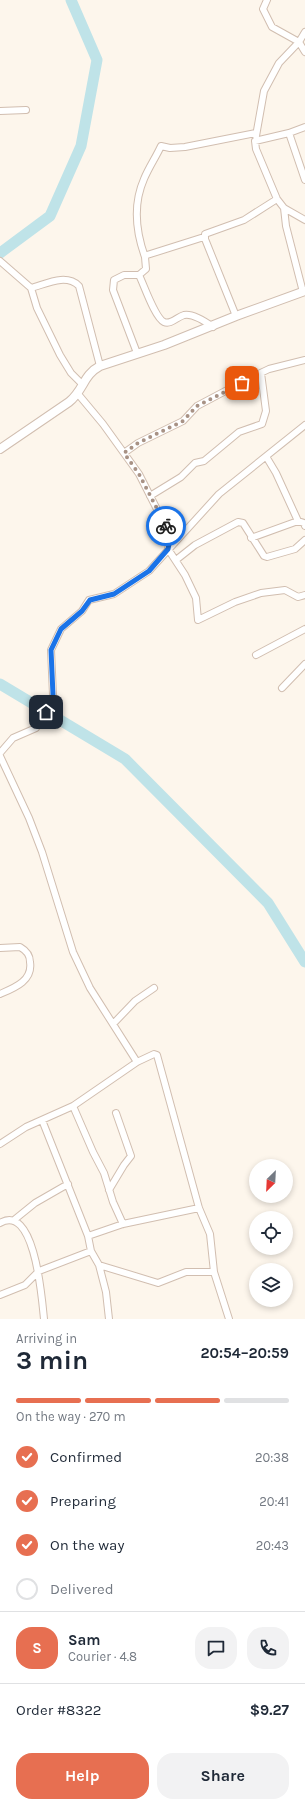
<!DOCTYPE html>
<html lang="en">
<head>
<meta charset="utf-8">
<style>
  body { margin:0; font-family:Karla,sans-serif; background:#f2f2f3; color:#1f2937; height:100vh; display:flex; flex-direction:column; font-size:15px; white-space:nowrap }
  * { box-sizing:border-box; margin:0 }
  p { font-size:13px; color:#747a83 }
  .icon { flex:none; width:22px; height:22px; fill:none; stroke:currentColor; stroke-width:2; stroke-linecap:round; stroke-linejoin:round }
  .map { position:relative; height:1319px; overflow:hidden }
  .details { display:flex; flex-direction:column; background:#fff; flex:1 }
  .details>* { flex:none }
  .needle { width:26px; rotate:204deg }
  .tools { position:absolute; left:249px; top:1159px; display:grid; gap:8px }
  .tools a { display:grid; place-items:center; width:44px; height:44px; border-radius:50%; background:#fff; box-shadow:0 2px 6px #0003; font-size:20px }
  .pin { position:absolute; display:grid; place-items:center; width:34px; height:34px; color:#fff; margin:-17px; border-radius:8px; box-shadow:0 2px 6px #0006 }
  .courier { position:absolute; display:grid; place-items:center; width:40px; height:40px; margin:-20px; border:3px solid #1a73e8; border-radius:50%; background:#fff; color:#222; box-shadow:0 1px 5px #0007 }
  .summary em { font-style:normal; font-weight:700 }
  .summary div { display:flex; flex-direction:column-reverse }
  .summary { display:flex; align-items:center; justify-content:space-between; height:68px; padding:0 16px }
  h1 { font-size:26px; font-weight:700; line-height:30px }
  .bar { display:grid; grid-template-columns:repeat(4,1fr); gap:6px 4px; align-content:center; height:48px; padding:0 16px }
  .bar i { height:5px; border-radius:3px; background:#e0e1e3 }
  .bar .current { background:#e76f51 }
  .bar p { grid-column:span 4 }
  .line { display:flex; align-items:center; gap:10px; padding:0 16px; border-top:1px solid #e0e1e3 }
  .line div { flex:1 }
  .round { display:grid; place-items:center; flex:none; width:42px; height:42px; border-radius:16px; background:#f2f2f3 }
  ol { padding:0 16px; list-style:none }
  li { display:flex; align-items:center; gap:12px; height:44px }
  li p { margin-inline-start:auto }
  li .icon { padding:4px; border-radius:50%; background:#e76f51; color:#fff; stroke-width:4 }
  li:last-child { color:#747a83 }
  li i { width:22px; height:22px; border:2px solid #e0e1e3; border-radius:50% }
  .cta { display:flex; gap:8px; margin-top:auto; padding:8px 16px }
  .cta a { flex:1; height:46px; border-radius:16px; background:#e76f51; color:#fff; font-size:16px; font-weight:700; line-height:46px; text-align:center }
  .cta a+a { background:#f2f2f3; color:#1f2937 }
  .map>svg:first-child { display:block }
</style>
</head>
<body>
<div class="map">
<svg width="305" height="1319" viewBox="0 0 305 1319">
  <rect width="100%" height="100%" fill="#fdf6ec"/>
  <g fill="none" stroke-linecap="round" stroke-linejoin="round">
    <path stroke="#bfe3e8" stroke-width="11" d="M 0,253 L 50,216 L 81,146 L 97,60 L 71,0
      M 0,684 L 125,759 L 268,903 L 305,962"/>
    <g stroke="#d1beb0" stroke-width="8">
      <path id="minor" d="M 267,0 L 263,9 L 272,27 L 299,42 L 305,52
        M 0,111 L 26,110
        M 305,127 L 289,133 L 255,141 L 256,149 L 277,199 L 284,208 L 305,220
        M 289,133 L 305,180
        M 256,136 L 264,91 L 279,63 L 299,42 L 305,32
        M 284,208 L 286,226 L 303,292
        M 145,257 C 136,232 133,204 144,179 C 149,167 156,157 161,146 L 170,148 L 185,147 L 256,133
        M 0,261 L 31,288 L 37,308 L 60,355 L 71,373 L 83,385
        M 139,275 C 144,285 155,318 164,322 C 171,325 177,317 184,315 C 193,313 206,322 213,327
        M 31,288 C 46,284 66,273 79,286 L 100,366
        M 236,316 L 205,239 L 205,234 L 244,220 L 277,199
        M 137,353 L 113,290 L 114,280 L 124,275 L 139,275 L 146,269 L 145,257 L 147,255 L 204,237
        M 78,394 L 103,424 L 139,474 L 166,527 L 170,539 L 168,549 L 185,575 L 196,598 L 198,620 L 235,602 L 261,593 L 285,590 L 298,597 L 305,595
        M 124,453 L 138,443 L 183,421 L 197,406 L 248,379 L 269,369 L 305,360
        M 267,458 L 276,473 L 298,521 L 304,523 L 305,526
        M 150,496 L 181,477 L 195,463 L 204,461 L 239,432 L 262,424 L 266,411 L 261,373
        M 251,538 L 298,521
        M 176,560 L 195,545 L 238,522 L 243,523 L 264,556 L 267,557 L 295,549 L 305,540
        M 256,655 L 305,629
        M 282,688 L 305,664
        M 0,753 L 13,738 L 36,728 L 51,703 L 53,695 L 51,650 L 61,629 L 82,611 L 89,600 L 114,594 L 149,571 L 219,494 L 305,425
        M 0,756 L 29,818 L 42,852 L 73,952 L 90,988 L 137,1062
        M 0,948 L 20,947 C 27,951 30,955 30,962 C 33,981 14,988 0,994
        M 113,1024 L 135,1001 L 154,988
        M 73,1106 L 93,1152 L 104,1173 L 113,1202 L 123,1224
        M 42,1120 L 88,1236 L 91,1251 L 99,1265 L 158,1283 L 186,1272 L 214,1272
        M 0,1144 L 26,1127 L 73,1106 L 137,1062 L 154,1054 L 157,1055 L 199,1208 L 210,1234 L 214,1272 L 229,1319
        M 109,1190 L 124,1165 L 131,1156 L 116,1113
        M 14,1220 L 35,1203 L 68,1184
        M 0,1223 C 35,1202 42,1300 44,1319
        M 88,1236 L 123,1224 L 199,1208
        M 99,1265 L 106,1292 L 109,1319
        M 0,1295 L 25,1285 L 39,1271 L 91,1251"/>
    </g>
    <g stroke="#d1beb0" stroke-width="10">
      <path id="tertiary" d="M 0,449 L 69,402 C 84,390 83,375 100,366 L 164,345 L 236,316 L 305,291"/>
    </g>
    <use href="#minor" stroke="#fff" stroke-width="6"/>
    <use href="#tertiary" stroke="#fff" stroke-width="8"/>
  </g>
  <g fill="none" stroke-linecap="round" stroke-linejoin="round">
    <path stroke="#a89285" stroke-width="4" stroke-dasharray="0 7.2" d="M 166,526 L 139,474 L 124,453 L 138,443 L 183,421 L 197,406 L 242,383"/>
    <path stroke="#1a73e8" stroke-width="5" d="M 46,712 L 53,695 L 51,650 L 61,629 L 82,611 L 90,600 L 114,594 L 149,571 L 168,549 L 170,539 L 166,526"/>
  </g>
</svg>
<div class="tools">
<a><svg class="needle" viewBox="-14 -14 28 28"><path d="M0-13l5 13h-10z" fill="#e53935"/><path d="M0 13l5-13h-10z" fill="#747a83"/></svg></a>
<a><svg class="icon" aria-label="locate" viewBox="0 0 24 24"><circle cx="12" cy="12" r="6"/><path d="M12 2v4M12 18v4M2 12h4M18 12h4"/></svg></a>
<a><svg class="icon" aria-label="layers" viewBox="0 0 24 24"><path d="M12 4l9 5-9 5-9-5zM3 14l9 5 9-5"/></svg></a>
</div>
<div class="pin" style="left:242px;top:383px;background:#ea580c"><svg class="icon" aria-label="bag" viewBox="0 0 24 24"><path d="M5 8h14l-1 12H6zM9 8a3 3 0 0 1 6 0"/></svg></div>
<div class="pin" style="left:46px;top:712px;background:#1f2937"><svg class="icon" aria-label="home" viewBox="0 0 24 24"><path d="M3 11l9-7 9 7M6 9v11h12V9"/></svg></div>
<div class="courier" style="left:166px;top:526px"><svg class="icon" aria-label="bike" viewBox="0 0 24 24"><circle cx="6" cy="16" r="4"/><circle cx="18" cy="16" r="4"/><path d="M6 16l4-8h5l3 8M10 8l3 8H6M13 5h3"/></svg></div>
</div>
<section class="details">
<div class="summary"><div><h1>3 min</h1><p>Arriving in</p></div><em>20:54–20:59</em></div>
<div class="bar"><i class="current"></i><i class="current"></i><i class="current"></i><i></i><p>On the way · 270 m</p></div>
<ol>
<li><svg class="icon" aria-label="check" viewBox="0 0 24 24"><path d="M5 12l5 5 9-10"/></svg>Confirmed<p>20:38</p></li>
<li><svg class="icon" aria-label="check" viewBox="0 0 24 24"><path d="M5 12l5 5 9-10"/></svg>Preparing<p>20:41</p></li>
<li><svg class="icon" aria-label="check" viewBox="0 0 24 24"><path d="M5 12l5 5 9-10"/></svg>On the way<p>20:43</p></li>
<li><i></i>Delivered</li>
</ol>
<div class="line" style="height:72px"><b class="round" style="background:#e76f51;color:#fff">S</b><div><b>Sam</b><p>Courier · 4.8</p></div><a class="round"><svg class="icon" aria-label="chat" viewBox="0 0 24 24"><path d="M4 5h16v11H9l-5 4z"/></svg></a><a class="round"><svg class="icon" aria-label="phone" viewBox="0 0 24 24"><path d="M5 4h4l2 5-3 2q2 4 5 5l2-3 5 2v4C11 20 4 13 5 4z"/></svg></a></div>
<div class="line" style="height:52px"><div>Order #8322</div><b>$9.27</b></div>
<div class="cta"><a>Help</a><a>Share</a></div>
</section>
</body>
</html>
